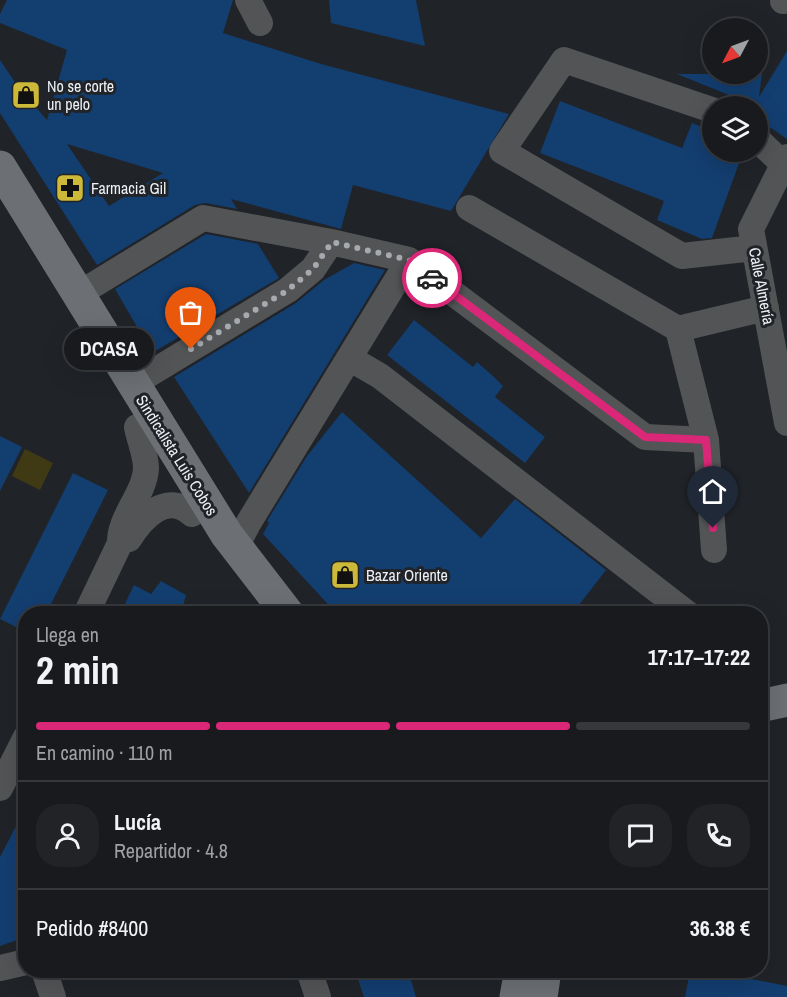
<!DOCTYPE html>
<html lang="es">
<head>
<meta charset="utf-8">
<style>
  body { margin:0; font-family:"Archivo Narrow",sans-serif; background:#212327; color:#f1f3f6; height:100vh; display:flex; flex-direction:column; font-size:22px; white-space:nowrap }
  * { box-sizing:border-box; margin:0 }
  p { font-size:20px; color:#9fa1a4 }
  .icon { flex:none; width:33px; height:33px; fill:none; stroke:currentColor; stroke-width:2; stroke-linecap:round; stroke-linejoin:round }
  .map { position:relative; flex:1; overflow:hidden }
  .side { position:absolute; left:18px; top:606px; width:750px; height:372px; display:flex; flex-direction:column; background:#181a1e; border-radius:24px; box-shadow:0 6px 24px #0002,0 0 0 2px #36383c }
  .side>* { flex:none }
  .needle { width:39px; rotate:229deg }
  .fabs { position:absolute; left:702px; top:18px; display:grid; gap:12px }
  .fabs a { display:grid; place-items:center; width:66px; height:66px; border-radius:50%; background:#181a1e; box-shadow:0 6px 24px #0002,0 0 0 2px #36383c; font-size:30px }
  .pin { position:absolute; display:grid; place-items:center; width:51px; height:51px; color:#fff; margin:-62px -26px; border-radius:50% 50% 50% 0; rotate:-45deg; box-shadow:0 0 6px #0007 }
  .pin .icon { rotate:45deg }
  .courier { position:absolute; display:grid; place-items:center; width:60px; height:60px; margin:-30px; border:4px solid #db2777; border-radius:50%; background:#fff; color:#222; box-shadow:0 2px 8px #0007 }
  .bubble { position:absolute; height:42px; border-radius:21px; background:#181a1e; box-shadow:0 6px 24px #0002,0 0 0 2px #36383c; font-size:20px; font-weight:700; line-height:42px; text-align:center }
  .summary em { font-style:normal; font-weight:700 }
  .summary div { display:flex; flex-direction:column-reverse }
  .summary { display:flex; align-items:center; justify-content:space-between; height:102px; padding:0 18px }
  h1 { font-size:39px; font-weight:700; line-height:45px }
  .bar { display:grid; grid-template-columns:repeat(4,1fr); gap:9px 6px; align-content:center; height:72px; padding:0 18px }
  .bar i { height:8px; border-radius:4px; background:#36383c }
  .bar .current { background:#db2777 }
  .bar p { grid-column:span 4 }
  .line { display:flex; align-items:center; gap:15px; padding:0 18px; border-top:2px solid #36383c }
  .line div { flex:1 }
  .round { display:grid; place-items:center; flex:none; width:63px; height:63px; border-radius:24px; background:#212327 }
  .map>svg:first-child { display:block }
</style>
</head>
<body>
<div class="map">
<svg width="787" height="997" viewBox="0 0 787 997">
  <rect width="100%" height="100%" fill="#202328"/>
  <path fill="#403a14" d="M 25,449 L 53,463 L 40,490 L 12,476 Z"/>
  <path fill="#133e70" fill-rule="evenodd" d="M 7,0 L 233,0 L 223,33 L 321,64 L 509,114 L 451,211 L 353,185 L 341,229 L 231,199 L 237,209 L 206,203 L 195,205 L 97,265 L 0,113 L 0,60 L 19,88 L 47,120 L 67,50 L 0,23 L 0,14 ZM 67,144 L 163,173 L 109,206 Z
    M 329,0 L 416,0 L 425,46 L 331,23 Z
    M 787,51 L 787,139 L 758,119 L 758,104 L 756,106 L 677,74 L 762,74 L 759,97 Z
    M 560,101 L 682,148 L 692,123 L 712,131 L 712,152 L 743,152 L 712,238 L 702,239 L 657,220 L 664,201 L 540,153 Z
    M 206,234 L 258,244 L 279,278 L 152,353 L 115,289 Z
    M 354,263 L 385,270 L 249,493 L 174,377 L 296,303 L 324,280 Z
    M 414,320 L 473,367 L 477,362 L 493,376 L 503,386 L 495,397 L 545,437 L 525,463 L 387,355 Z
    M 342,412 L 481,538 L 515,499 L 606,570 L 572,614 L 337,614 L 263,534 L 269,523 L 267,521 L 307,456 Z
    M 0,436 L 22,447 L 0,491 Z
    M 73,473 L 108,490 L 46,614 L 26,614 L 26,632 L 0,619 Z
    M 161,581 L 186,595 L 182,610 L 188,614 L 120,614 L 134,585 L 151,594 Z
    M 26,807 L 26,937 L 0,946 L 0,857 Z
    M 355,970 L 408,970 L 416,997 L 364,997 Z
    M 690,971 L 726,978 L 727,974 L 787,986 L 787,997 L 685,997 Z"/>
  <g fill="none" stroke-linecap="round" stroke-linejoin="round">
    <path stroke="#525456" stroke-width="26" d="M 248,0 L 260,23
      M 783,1 L 784,0
      M 712,110 L 564,60 L 502,151 L 682,256 L 754,248
      M 758,140 L 783,164 L 787,164
      M 787,157 L 751,229 L 787,423
      M 469,208 L 678,329 L 766,308
      M 77,295 L 203,218 L 331,242 L 409,260 L 645,437 L 706,440
      M 678,329 L 706,440 L 714,550
      M 349,358 L 380,376 L 688,614
      M 133,384 L 288,290 L 313,269 L 331,242
      M 129,539 C 142,518 166,491 192,514
      M 242,557 L 240,539 L 249,522 L 409,260
      M 86,614 L 120,543 C 119,517 145,494 146,468 C 146,455 139,439 137,427
      M 0,788 L 26,737
      M 0,968 L 26,962
      M 44,970 L 53,997
      M 309,970 L 318,997"/>
    <path stroke="#6c6f73" stroke-width="33" d="M 0,167 L 227,535 L 288,614
      M 760,706 L 787,700
      M 516,997 L 521,970
      M 541,997 L 545,970"/>
  </g>
  <g fill="none" stroke-linecap="round" stroke-linejoin="round">
    <path stroke="#a6a9ad" stroke-width="6" stroke-dasharray="0 10.8" d="M 191,349 L 288,290 L 313,269 L 332,242 L 409,260 L 432,278"/>
    <path stroke="#db2777" stroke-width="8" d="M 432,278 L 645,437 L 706,440 L 713,528"/>
  </g>
  <defs>
    <g id="shop-square" transform="scale(1.5)"><rect x="-9" y="-9" width="18" height="18" rx="4" fill="#ccb939" stroke="#202328"/><path d="M-5-2.5h2.3a2.7 3.5 0 0 1 5.4 0H5L5.5 6h-11ZM-1.5-2.5h3a1.5 2.3 0 0 0-3 0Z" fill="#111"/></g>
    <g id="pharmacy-square" transform="scale(1.5)"><rect x="-9" y="-9" width="18" height="18" rx="4" fill="#ccb939" stroke="#202328"/><path d="M-2-6h4v4h4v4h-4v4h-4v-4h-4v-4h4Z" fill="#111"/></g>
  </defs>
  <g fill-rule="evenodd">
    <use href="#shop-square" x="26" y="95"/>
    <use href="#pharmacy-square" x="70" y="188"/>
    <use href="#shop-square" x="345" y="575"/>
  </g>
  <g text-anchor="middle" dominant-baseline="central" stroke-width="6" stroke-linejoin="round" paint-order="stroke">
    <g font-size="16" fill="#eef1f4" stroke="#202328" text-anchor="start">
      <text x="47" y="86">No se corte<tspan x="47" dy="18">un pelo</tspan></text>
      <text x="91" y="188">Farmacia Gil</text>
      <text x="366" y="575">Bazar Oriente</text>
    </g>
    <g font-size="16" fill="#eef1f4" stroke="#202328">
      <text transform="translate(762 286) rotate(79)">Calle Almería</text>
      <text transform="translate(177 455) rotate(58)">Sindicalista Luis Cobos</text>
    </g>
  </g>
</svg>
<div class="fabs">
<a><svg class="needle" viewBox="-14 -14 28 28"><path d="M0-13l5 13h-10z" fill="#e53935"/><path d="M0 13l5-13h-10z" fill="#9fa1a4"/></svg></a>
<a><svg class="icon" aria-label="layers" viewBox="0 0 24 24"><path d="M12 4l9 5-9 5-9-5zM3 14l9 5 9-5"/></svg></a>
</div>
<div class="pin" style="left:191px;top:349px;background:#ea580c"><svg class="icon" aria-label="bag" viewBox="0 0 24 24"><path d="M5 8h14l-1 12H6zM9 8a3 3 0 0 1 6 0"/></svg></div>
<div class="pin" style="left:713px;top:528px;background:#1f2937"><svg class="icon" aria-label="home" viewBox="0 0 24 24"><path d="M3 11l9-7 9 7M6 9v11h12V9"/></svg></div>
<div class="courier" style="left:432px;top:278px"><svg class="icon" aria-label="car" viewBox="0 0 24 24"><path d="M5 17H2v-5l4-1 3-4h7l3 4 3 1v5h-3M9 17h6M6 11h13"/><circle cx="7" cy="17" r="2"/><circle cx="17" cy="17" r="2"/></svg></div>
<div class="bubble" style="left:64px;top:328px;width:90px">DCASA</div>
<section class="side">
<div class="summary"><div><h1>2 min</h1><p>Llega en</p></div><em>17:17–17:22</em></div>
<div class="bar"><i class="current"></i><i class="current"></i><i class="current"></i><i></i><p>En camino · 110 m</p></div>
<div class="line" style="height:108px"><a class="round"><svg class="icon" aria-label="person" viewBox="0 0 24 24"><circle cx="12" cy="8" r="4"/><path d="M4 21q1-7 8-7t8 7"/></svg></a><div><b>Lucía</b><p>Repartidor · 4.8</p></div><a class="round"><svg class="icon" aria-label="chat" viewBox="0 0 24 24"><path d="M4 5h16v11H9l-5 4z"/></svg></a><a class="round"><svg class="icon" aria-label="phone" viewBox="0 0 24 24"><path d="M5 4h4l2 5-3 2q2 4 5 5l2-3 5 2v4C11 20 4 13 5 4z"/></svg></a></div>
<div class="line" style="height:78px"><div>Pedido #8400</div><b>36.38 €</b></div>
</section>
</div>
</body>
</html>
